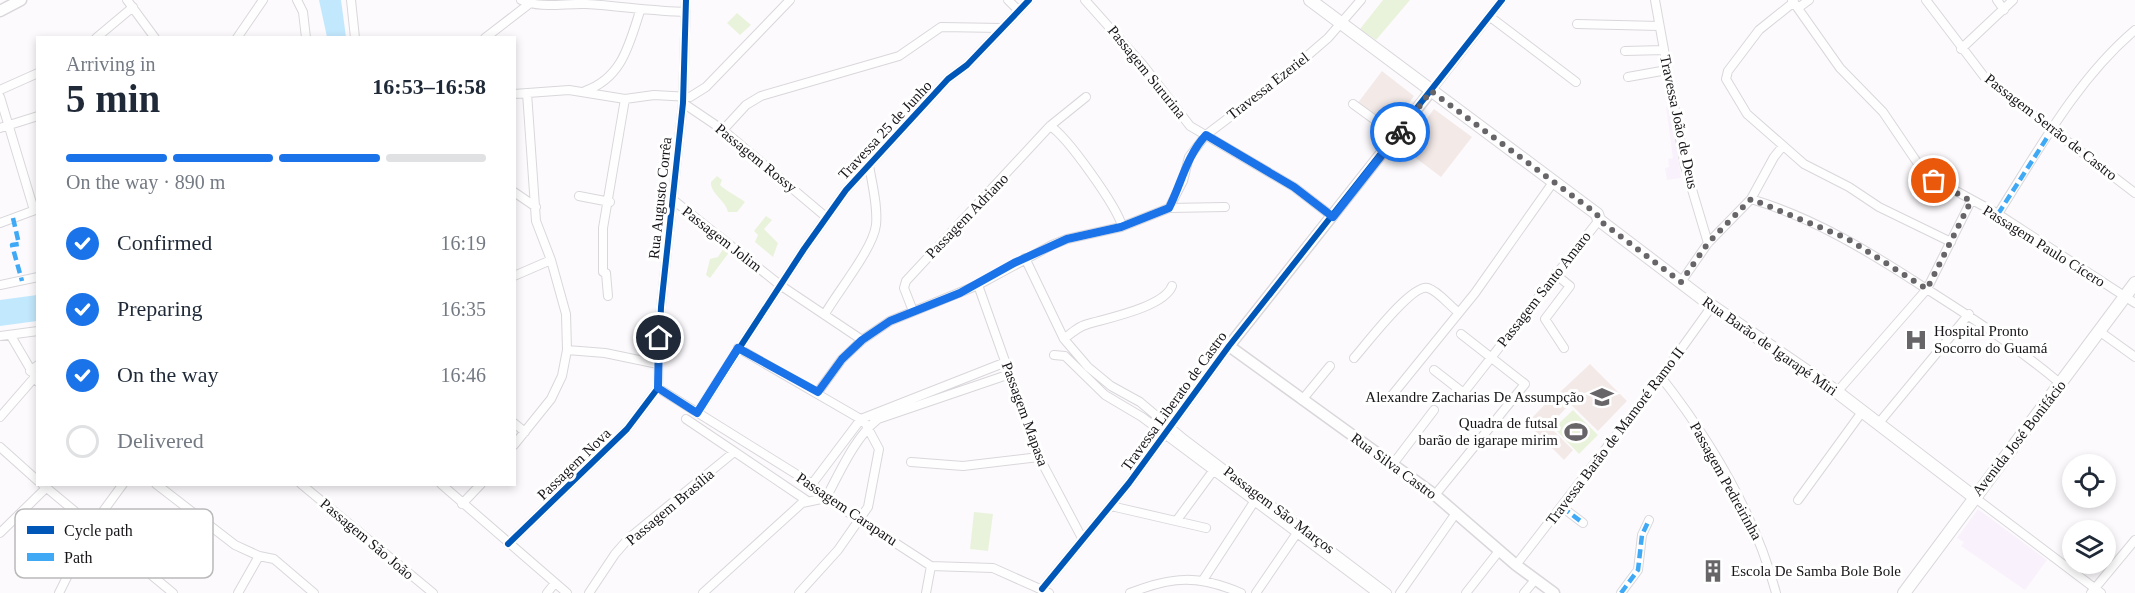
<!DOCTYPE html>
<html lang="en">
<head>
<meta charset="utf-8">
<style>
  body { margin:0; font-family:"Times New Roman",serif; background:#f6f6f7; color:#1f2937; height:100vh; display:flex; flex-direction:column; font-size:22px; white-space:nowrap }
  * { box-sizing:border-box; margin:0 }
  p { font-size:20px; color:#747a83 }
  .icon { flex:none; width:33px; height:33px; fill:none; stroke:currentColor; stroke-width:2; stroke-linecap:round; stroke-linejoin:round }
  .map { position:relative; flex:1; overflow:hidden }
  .sheet { position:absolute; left:36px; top:36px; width:480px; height:450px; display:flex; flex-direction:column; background:#fff; border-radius:0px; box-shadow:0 3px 9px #0003 }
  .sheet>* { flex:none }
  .fabs { position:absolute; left:2062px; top:454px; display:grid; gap:12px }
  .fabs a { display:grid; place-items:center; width:54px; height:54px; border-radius:50%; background:#fff; box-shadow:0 3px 9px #0003; font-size:30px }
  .pin { position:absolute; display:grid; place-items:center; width:51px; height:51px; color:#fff; margin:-26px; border:3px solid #fff; border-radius:50%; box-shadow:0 2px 6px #0007 }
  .courier { position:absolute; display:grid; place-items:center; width:60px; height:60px; margin:-30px; border:4px solid #1a73e8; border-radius:50%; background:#fff; color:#222; box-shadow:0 2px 8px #0007 }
  .headline em { font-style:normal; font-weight:700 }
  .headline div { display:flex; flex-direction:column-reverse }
  .headline { display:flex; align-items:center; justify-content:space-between; height:102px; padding:0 30px }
  h1 { font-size:39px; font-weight:700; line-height:45px }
  .bar { display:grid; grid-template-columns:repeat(4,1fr); gap:9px 6px; align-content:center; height:72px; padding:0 30px }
  .bar i { height:8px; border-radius:4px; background:#e0e1e3 }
  .bar .current { background:#1a73e8 }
  .bar p { grid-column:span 4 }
  ol { padding:0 30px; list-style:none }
  li { display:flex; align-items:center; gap:18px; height:66px }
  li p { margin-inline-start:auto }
  li .icon { padding:6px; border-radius:50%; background:#1a73e8; color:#fff; stroke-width:4 }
  li:last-child { color:#747a83 }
  li i { width:33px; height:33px; border:3px solid #e0e1e3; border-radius:50% }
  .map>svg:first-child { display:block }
</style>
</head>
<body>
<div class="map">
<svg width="2135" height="593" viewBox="0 0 2135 593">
  <rect width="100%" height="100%" fill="#fcfafd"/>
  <path fill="#f9f1fc" d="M 1671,106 L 1681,178 L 1667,180 L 1665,168 L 1669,167 L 1668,159 L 1673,158 L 1666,107 Z
    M 1978,509 L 2047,560 L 2025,590 L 1961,546 L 1964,542 L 1957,538 Z"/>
  <path fill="#f3eae8" d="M 1382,71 L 1414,96 L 1390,128 L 1357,104 Z
    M 1434,109 L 1472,137 L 1441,177 L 1404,149 Z
    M 1590,364 L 1627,401 L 1598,431 L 1559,393 Z
    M 1557,392 L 1569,405 L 1549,426 L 1573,450 L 1564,460 L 1527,423 Z"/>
  <path fill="#e9f3db" d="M 1383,0 L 1410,0 L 1376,40 L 1360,29 Z
    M 737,13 L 751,25 L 740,35 L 727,23 Z
    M 717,176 L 722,180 L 720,185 C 726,191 737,196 745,202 L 737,212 L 728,212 C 726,201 710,193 711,182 Z
    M 766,216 L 772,220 L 764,229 L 778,243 L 773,257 L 755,242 L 758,235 L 754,231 Z
    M 725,246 L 730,251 L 710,278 L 706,275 L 710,259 L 718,257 Z
    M 1573,410 L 1598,435 L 1579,454 L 1554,428 Z
    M 974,512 L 993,514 L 988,551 L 970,549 Z"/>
  <path fill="#c2e8fd" d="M 319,0 L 341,0 L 346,37 L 327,37 Z
    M 37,295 L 37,321 L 0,326 L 0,300 Z"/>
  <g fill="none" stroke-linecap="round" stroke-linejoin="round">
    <g stroke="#d9d7da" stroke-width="10">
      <path id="minor" d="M 127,0 L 155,38
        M 297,0 L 303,12 L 306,38
        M 351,0 L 355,38
        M 521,0 C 540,9 565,3 586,4 C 620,6 652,11 686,12
        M 1008,0 L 1019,11
        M 1085,0 L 1143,65 L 1190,126 L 1294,187 L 1333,217
        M 1655,0 L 1685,166 L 1708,243
        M 1792,0 L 1840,68 L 1883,112 L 1925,174 L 1998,214 L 2135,303
        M 1926,0 L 1986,79 L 2135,193
        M 1997,0 L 2004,10
        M 1794,2 L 1759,30 L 1728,71 L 1726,79 L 1747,114 L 1804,164 L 1849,187 L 1879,207 L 1951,242
        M 1798,8 L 1809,0
        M 1489,16 L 1576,82
        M 1577,24 L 1659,26
        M 96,38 L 133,7
        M 237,38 L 263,0
        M 485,38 L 529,4
        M 1961,49 L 2013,0
        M 1625,51 L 1664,50
        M 1628,77 L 1667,70
        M 0,90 L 38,73
        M 585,91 C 622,78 629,45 640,11
        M 1431,91 L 1502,0
        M 514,94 L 569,90 L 625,99 L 654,95 L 690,97 L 706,87 L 790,0
        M 0,97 L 34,210
        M 683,103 L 723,130 L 826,217
        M 1353,104 L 1397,136
        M 1050,126 C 1067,136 1117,207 1122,226
        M 0,128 L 38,116
        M 723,130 L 746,105 L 761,96 L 899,56 L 941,27 L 1002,28
        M 514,192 L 536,207
        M 579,196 L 610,202
        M 672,199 L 780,285 L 862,340
        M 1751,199 C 1814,218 1868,251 1922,286 C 1971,317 2017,347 2061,384
        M 1169,208 L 1183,181 L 1189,157 L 1206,135 L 1285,75 L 1328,38 L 1361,0
        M 1998,214 C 2038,151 2077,79 2135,30
        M 0,223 L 38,209
        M 1025,258 L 1064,339 L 1088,367 L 1111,386 L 1140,402 L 1184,439 L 1387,593
        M 1555,274 L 1570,286 L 1545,319 L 1564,348
        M 514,276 L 551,260
        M 1681,282 L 1708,243 L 1751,199 L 1774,157 L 1782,147
        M 0,285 L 38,277
        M 978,285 L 1039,457 L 1082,538
        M 608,296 L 606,273 L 603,272 L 603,228 L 625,99
        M 913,311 L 904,288 L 906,281 L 1050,126 L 1086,97
        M 825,314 C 838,291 873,249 876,225 C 878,206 872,184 869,165
        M 2099,331 L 2135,357
        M 0,336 L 38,331
        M 11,336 L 38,382
        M 1064,339 C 1071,333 1079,326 1088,324 C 1108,318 1164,307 1172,286
        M 738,348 L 864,421 L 879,449 L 868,507 L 838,550 L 799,593
        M 567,350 L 605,353 L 658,364
        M 1054,355 L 1065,356 L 1105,395 L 1142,417 L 1377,593
        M 1354,358 C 1365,346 1412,283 1428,288 C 1438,291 1449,305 1458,312
        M 1434,370 L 1461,391 L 1465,391 L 1599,220
        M 30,371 L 38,365
        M 1661,377 C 1711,441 1755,514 1776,593
        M 658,388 L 812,484 L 826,498 L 931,566 L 993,568 L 1049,593
        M 818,392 L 842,359 L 862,340 L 890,321 L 978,285 L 1052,245 L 1067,239 L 1121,227 L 1169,208 L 1225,207
        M 1837,392 L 1927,289 L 1971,201
        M 1389,399 L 1475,293 L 1554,181
        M 1302,400 L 1330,366
        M 697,413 L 804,249 L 846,190 L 948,79 L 967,65 L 1029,0
        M 0,417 L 34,378
        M 686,419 L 806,500
        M 514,423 L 525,432
        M 1878,424 L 1969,314
        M 514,445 L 551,399 L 562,376 L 567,350 L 566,314 L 551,260 L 536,221 L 527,93
        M 0,447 L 38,481
        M 911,462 L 963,466 L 1039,457
        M 1393,464 L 1434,410
        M 42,484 L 173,593
        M 156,484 L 235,545 L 259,556 L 274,559 L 314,593
        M 301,484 L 433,593
        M 441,484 L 567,593
        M 812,484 L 861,419 L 1006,362
        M 1435,495 L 1525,384 L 1461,334
        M 1974,497 L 2101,593
        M 826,498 C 840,472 855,437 878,419 L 1010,374
        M 1798,500 L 1862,412
        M 462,504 L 481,484
        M 1111,506 L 1206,528
        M 1562,507 L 1583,523
        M 1177,520 L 1213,471
        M 0,533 L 46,488
        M 508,544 L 627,429 L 658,388 L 661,307 L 683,103 L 686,0
        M 1516,565 L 1661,377 L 1712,306
        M 1203,580 L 1254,502
        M 1042,589 L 1129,483 L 1229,346
        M 59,593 L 93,525 L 123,484
        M 238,593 L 259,556
        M 547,593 L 555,583
        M 589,593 L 615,554 L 629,538 L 733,453
        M 703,593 L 802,503 L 826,498
        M 926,593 L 931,566
        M 1130,593 C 1173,576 1198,575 1241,593
        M 1256,593 L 1297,533
        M 1400,593 L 1456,513
        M 1466,593 L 1499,551
        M 1524,593 L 1535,580
        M 1621,593 L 1638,570 L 1642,535 L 1649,520
        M 2091,593 L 2135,540"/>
    </g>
    <g stroke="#d9d7da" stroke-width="13">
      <path id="tertiary" d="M 0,11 L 21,0
        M 1431,91 L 1229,346 L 1435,495 L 1516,565 L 1554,593"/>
    </g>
    <g stroke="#d9d7da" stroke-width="14">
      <path id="secondary" d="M 1310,0 L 1597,214 L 1599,220 L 1712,306 L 1837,392 L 1974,497
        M 1904,593 L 2135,283"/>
    </g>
    <use href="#minor" stroke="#fffeff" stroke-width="8"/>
    <use href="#tertiary" stroke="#fffeff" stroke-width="10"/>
    <use href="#secondary" stroke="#fffeff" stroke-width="12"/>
    <path stroke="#3fa9f5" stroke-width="4.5" stroke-dasharray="9 4.5" stroke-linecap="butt" d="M 1998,214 L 2052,130
      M 13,218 L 19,244 L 12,245 L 22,281
      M 1562,507 L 1583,523
      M 1621,593 L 1638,570 L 1642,535 L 1649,520"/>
    <g stroke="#fff" stroke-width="10">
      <path id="cycleway" d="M 697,413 L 804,249 L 846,190 L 948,79 L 967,65 L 1029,0
        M 508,544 L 627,429 L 658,388 L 661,307 L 683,103 L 686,0
        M 1042,589 L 1129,483 L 1229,346 L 1502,0"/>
    </g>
    <use href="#cycleway" stroke="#0057b8" stroke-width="6"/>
  </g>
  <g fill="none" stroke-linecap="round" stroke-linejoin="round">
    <path stroke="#686569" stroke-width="6" stroke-dasharray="0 10.8" d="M 1400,132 L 1431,91 L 1597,214 L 1599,220 L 1681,282 L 1708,243 L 1751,199 L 1846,238 L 1927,289 L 1971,201 L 1934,181"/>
    <path stroke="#1a73e8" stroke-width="8" d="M 659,338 L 658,388 L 697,413 L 738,348 L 818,392 L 842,359 L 862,340 L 890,321 L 960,293 L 1014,263 L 1067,239 L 1121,227 L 1169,208 C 1181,184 1187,155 1206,135 L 1294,187 L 1333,217 L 1400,132"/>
  </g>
  <defs>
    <g id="hospital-bare" transform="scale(1.8)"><path d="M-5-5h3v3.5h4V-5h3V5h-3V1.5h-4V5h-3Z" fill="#686569" stroke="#fff" stroke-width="2.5" paint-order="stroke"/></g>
    <g id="school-bare" transform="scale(1.8)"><path d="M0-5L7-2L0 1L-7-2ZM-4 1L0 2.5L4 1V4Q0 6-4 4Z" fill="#686569" stroke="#fff" stroke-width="2.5" paint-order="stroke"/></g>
    <g id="stadium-bare" transform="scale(1.8)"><path d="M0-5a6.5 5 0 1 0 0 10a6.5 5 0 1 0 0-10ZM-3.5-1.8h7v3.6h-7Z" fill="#686569" stroke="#fff" stroke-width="2.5" paint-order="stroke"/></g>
    <g id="building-bare" transform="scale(1.8)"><path d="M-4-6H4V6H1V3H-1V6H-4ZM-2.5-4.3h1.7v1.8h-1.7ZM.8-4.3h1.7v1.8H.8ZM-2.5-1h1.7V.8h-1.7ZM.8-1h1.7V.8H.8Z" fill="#686569" stroke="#fff" stroke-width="2.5" paint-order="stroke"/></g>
  </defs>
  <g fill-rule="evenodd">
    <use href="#hospital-bare" x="1916" y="340"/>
    <use href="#school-bare" x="1602" y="397"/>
    <use href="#stadium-bare" x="1576" y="432"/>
    <use href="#building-bare" x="1713" y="571"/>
  </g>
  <g text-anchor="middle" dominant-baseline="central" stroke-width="6" stroke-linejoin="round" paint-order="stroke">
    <g font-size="15" fill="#181519" stroke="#fff">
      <text transform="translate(1147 72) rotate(51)">Passagem Sururina</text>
      <text transform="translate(1268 86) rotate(-38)">Travessa Ezeriel</text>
      <text transform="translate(1679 122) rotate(78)">Travessa João de Deus</text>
      <text transform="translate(2051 127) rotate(38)">Passagem Serrão de Castro</text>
      <text transform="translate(885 130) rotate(-47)">Travessa 25 de Junho</text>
      <text transform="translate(756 158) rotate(39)">Passagem Rossy</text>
      <text transform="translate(660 198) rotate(-84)">Rua Augusto Corrêa</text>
      <text transform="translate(967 216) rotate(-46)">Passagem Adriano</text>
      <text transform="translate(722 239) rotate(38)">Passagem Jolim</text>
      <text transform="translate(2044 246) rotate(32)">Passagem Paulo Cícero</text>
      <text transform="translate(1544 289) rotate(-52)">Passagem Santo Amaro</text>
      <text transform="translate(1770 346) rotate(35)">Rua Barão de Igarapé Miri</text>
      <text transform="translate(1174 401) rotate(-54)">Travessa Liberato de Castro</text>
      <text transform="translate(1025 414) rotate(70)">Passagem Mapasa</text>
      <text transform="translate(1615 436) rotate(-53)">Travessa Barão de Mamoré Ramo II</text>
      <text transform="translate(2019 438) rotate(-52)">Avenida José Bonifácio</text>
      <text transform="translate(574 464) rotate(-44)">Passagem Nova</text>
      <text transform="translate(1394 466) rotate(36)">Rua Silva Castro</text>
      <text transform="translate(1726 481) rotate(61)">Passagem Pedreirinha</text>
      <text transform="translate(670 507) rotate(-40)">Passagem Brasília</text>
      <text transform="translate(847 509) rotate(34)">Passagem Caraparu</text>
      <text transform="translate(1279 510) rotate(37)">Passagem São Marços</text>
      <text transform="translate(367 539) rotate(40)">Passagem São João</text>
    </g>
    <g font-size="15" fill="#181519" stroke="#fff" text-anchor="start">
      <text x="1934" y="331">Hospital Pronto<tspan x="1934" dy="17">Socorro do Guamá</tspan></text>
      <text x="1584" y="397" text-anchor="end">Alexandre Zacharias De Assumpção</text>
      <text x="1558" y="423" text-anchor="end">Quadra de futsal<tspan x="1558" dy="17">barão de igarape mirim</tspan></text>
      <text x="1731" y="571">Escola De Samba Bole Bole</text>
    </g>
  </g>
  <rect x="15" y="509" width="198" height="69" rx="9" fill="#fff" stroke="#bab9ba" stroke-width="1.5"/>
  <rect x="27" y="526" width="27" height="8" fill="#0057b8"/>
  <rect x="27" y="553" width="27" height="8" fill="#3fa9f5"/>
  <g font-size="16" fill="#181519">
    <text x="64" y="536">Cycle path</text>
    <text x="64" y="563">Path</text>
  </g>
</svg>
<div class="fabs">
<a><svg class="icon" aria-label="locate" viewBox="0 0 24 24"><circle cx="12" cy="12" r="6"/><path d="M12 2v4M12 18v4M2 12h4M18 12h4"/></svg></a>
<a><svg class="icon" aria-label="layers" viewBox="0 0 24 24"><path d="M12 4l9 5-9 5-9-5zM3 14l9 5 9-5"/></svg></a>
</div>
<div class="pin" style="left:1934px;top:181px;background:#ea580c"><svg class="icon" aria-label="bag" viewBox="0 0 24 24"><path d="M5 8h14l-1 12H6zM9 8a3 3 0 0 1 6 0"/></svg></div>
<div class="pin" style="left:659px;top:338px;background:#1f2937"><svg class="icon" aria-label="home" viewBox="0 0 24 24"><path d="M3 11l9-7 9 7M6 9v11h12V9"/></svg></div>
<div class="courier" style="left:1400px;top:132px"><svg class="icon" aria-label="bike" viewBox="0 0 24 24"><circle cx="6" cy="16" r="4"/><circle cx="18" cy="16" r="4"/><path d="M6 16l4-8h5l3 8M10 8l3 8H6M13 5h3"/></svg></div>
<section class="sheet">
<div class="headline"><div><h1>5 min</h1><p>Arriving in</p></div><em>16:53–16:58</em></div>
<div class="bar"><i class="current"></i><i class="current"></i><i class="current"></i><i></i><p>On the way · 890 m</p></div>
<ol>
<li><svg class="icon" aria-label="check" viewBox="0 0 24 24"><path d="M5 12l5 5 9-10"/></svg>Confirmed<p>16:19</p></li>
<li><svg class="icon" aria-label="check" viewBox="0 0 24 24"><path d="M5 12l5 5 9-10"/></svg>Preparing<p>16:35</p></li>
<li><svg class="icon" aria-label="check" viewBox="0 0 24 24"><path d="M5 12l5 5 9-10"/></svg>On the way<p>16:46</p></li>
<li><i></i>Delivered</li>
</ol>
</section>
</div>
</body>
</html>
